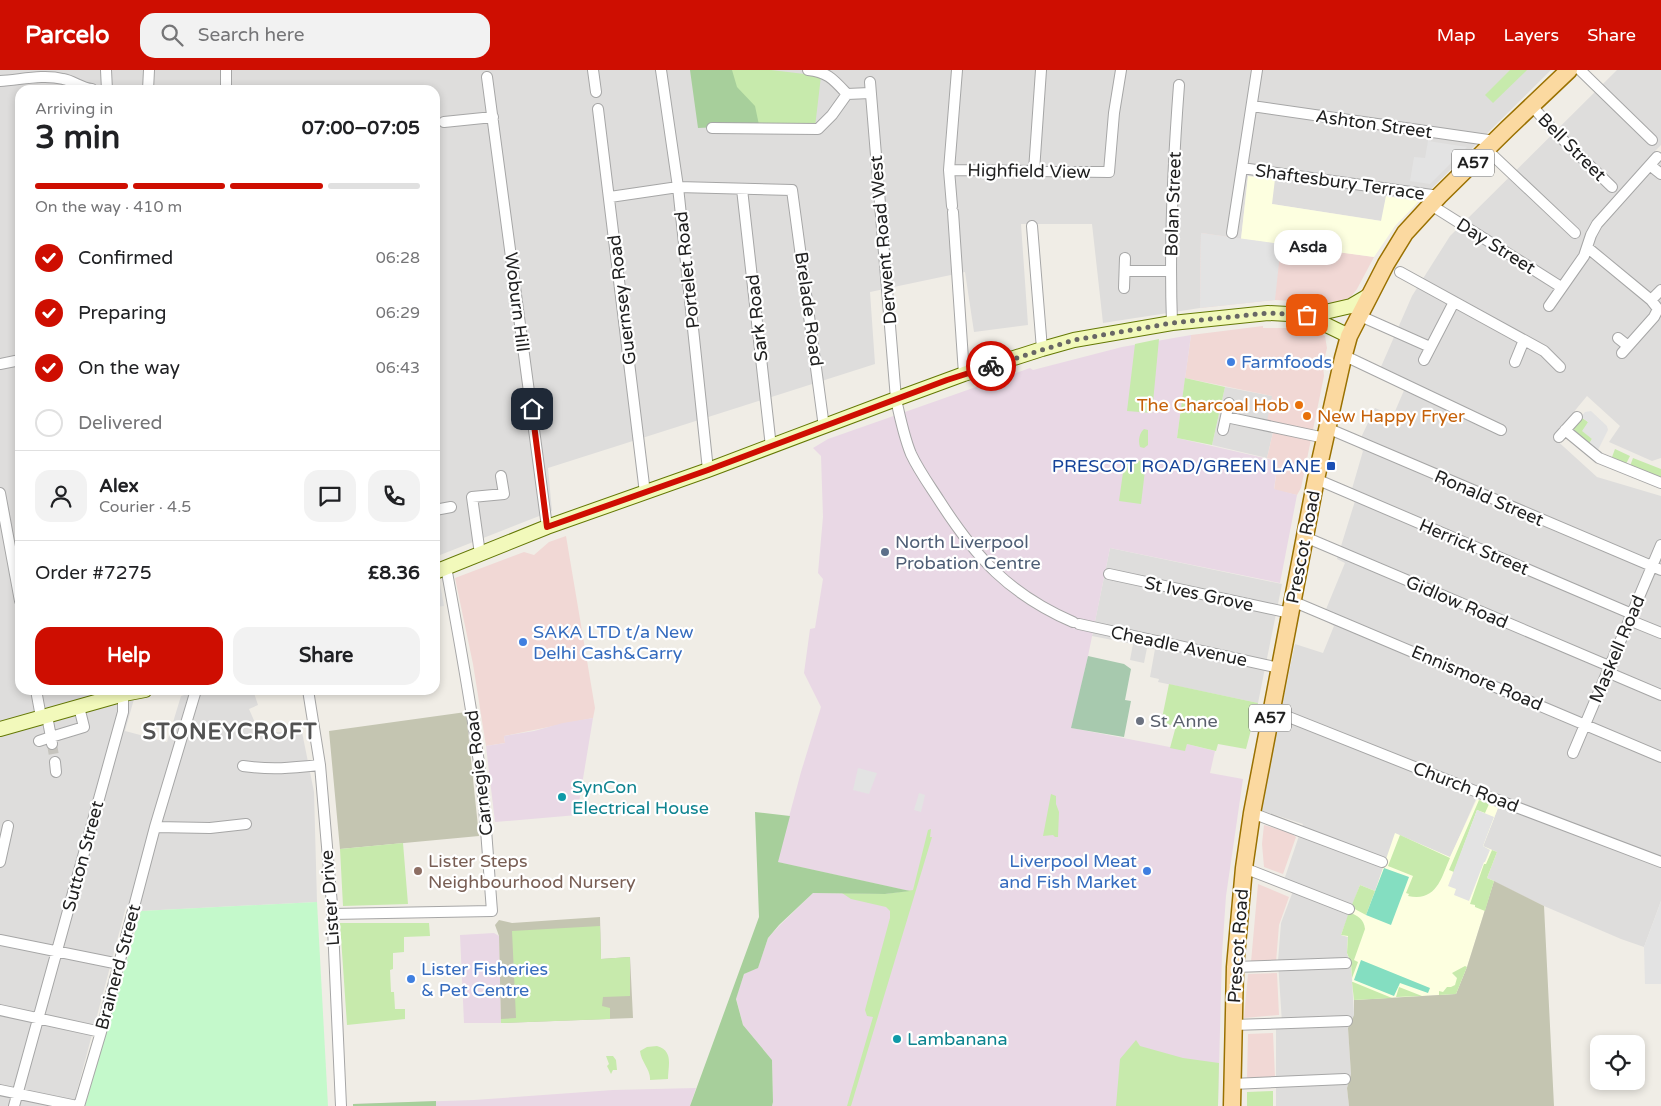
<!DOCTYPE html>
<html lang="en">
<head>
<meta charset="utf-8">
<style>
  body { margin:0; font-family:"Varela Round",sans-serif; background:#f2f2f2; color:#202124; height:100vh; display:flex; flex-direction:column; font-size:19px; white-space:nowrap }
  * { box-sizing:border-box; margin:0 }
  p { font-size:16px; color:#757577 }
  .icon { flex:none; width:28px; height:28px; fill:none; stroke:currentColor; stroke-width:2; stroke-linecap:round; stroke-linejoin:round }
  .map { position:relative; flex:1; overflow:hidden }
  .panel { position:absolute; left:15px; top:15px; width:425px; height:610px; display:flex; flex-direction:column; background:#fff; border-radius:15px; box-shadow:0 2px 8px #0003 }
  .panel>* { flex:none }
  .controls { position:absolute; left:1590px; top:965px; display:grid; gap:10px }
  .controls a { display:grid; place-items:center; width:55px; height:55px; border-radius:10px; background:#fff; box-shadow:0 2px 8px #0003; font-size:25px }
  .pin { position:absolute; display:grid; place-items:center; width:42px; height:42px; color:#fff; margin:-21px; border-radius:10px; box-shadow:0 2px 8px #0006 }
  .courier { position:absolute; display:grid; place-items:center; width:50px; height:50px; margin:-25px; border:4px solid #ce0e01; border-radius:50%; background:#fff; color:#222; box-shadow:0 1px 6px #0007 }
  .bubble { position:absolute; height:35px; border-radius:15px; background:#fff; box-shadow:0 2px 8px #0003; font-size:16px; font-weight:800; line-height:35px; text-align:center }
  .headline em { font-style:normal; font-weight:800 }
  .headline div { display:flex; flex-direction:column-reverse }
  .headline { display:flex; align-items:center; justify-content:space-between; height:85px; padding:0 20px }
  h1 { font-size:32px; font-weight:800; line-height:38px }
  .bar { display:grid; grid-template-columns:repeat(4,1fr); gap:8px 5px; align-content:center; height:60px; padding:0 20px }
  .bar i { height:6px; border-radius:4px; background:#e0e0e0 }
  .bar .current { background:#ce0e01 }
  .bar p { grid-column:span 4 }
  .line { display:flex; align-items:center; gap:12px; padding:0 20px; border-top:1px solid #e0e0e0 }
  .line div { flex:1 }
  .round { display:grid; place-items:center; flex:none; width:52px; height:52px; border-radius:15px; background:#f2f2f2 }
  ol { padding:0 20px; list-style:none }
  li { display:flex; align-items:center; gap:15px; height:55px }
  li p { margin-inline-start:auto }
  li .icon { padding:5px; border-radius:50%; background:#ce0e01; color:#fff; stroke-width:4 }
  li:last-child { color:#757577 }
  li i { width:28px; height:28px; border:2px solid #e0e0e0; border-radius:50% }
  .action { display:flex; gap:10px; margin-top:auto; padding:10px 20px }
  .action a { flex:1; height:58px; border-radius:15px; background:#ce0e01; color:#fff; font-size:20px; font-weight:800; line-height:58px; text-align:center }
  .action a+a { background:#f2f2f2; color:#202124 }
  header { display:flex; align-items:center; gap:30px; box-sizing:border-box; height:70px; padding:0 25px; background:#ce0e01; color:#fff }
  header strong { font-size:24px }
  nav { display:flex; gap:28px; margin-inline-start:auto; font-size:18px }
  .search { width:350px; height:45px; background:#f2f2f2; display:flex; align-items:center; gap:12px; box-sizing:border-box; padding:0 18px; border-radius:15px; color:#757577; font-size:19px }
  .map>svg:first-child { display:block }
</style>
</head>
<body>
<header>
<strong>Parcelo</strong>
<div class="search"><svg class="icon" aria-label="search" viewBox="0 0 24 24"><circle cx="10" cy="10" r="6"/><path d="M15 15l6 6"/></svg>Search here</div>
<nav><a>Map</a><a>Layers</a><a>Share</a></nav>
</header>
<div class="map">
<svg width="1661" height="1036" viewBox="0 0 1661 1036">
  <rect width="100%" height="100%" fill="#f0ede6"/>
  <path fill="#dedddc" d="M 0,0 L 1551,0 L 1419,131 L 1386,127 L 1382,151 L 1272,134 L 1248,106 L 1241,169 L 1201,163 L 1200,238 L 1103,253 L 1092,154 L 1021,154 L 1028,255 L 974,262 L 965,202 L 870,222 L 875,294 L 548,398 L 552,441 L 435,487 L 435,20 L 20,20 L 20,620 L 145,620 L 136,622 L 125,661 L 167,672 L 181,626 L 201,620 L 253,620 L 258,635 L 249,639 L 259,662 L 302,662 L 314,722 L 317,832 L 141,841 L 126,837 L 73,1036 L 0,1036 Z
    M 1617,0 L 1661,0 L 1661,75 L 1655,81 L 1661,86 L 1661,388 L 1652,391 L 1609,372 L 1620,356 L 1587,326 L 1553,367 L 1597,407 L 1661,426 L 1661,831 L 1644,877 L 1621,869 L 1544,836 L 1487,808 L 1483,777 L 1498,738 L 1476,729 L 1450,788 L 1375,821 L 1360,816 L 1341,865 L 1348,866 L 1347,883 L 1351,893 L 1354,945 L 1348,958 L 1351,1004 L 1347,1018 L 1349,1036 L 1276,1036 L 1276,953 L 1282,953 L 1278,891 L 1281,853 L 1293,821 L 1283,813 L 1303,754 L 1260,740 L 1295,574 L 1323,583 L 1334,556 L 1322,549 L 1345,493 L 1337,489 L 1355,431 L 1349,429 L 1363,381 L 1357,376 L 1375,338 L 1393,346 L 1405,318 L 1380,299 L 1412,226 L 1450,166 Z
    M 1225,317 L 1272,326 L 1274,358 L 1267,388 L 1212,375 Z
    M 1110,478 L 1282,514 L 1258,633 L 1158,612 L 1159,609 L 1150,607 L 1155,579 L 1147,578 L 1144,593 L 1130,590 L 1133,574 L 1092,566 Z"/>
  <path fill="#f1d8d5" d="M 1201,163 L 1374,187 L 1357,219 L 1346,233 L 1325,233 L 1275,230 L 1200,238 Z
    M 1263,256 L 1263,258 L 1302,258 L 1314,261 L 1325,266 L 1327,278 L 1323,295 L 1324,306 L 1301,418 L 1297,425 L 1274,420 L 1278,391 L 1267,388 L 1274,358 L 1266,356 L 1272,326 L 1185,308 L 1191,265 Z
    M 566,466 L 595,638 L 593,648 L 504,666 L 505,673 L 486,676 L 473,594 L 455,508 L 524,482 L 534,485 L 549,472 Z
    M 1264,755 L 1291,763 L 1296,767 L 1283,804 L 1264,797 L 1262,774 Z
    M 1258,814 L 1289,827 L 1279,855 L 1276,892 L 1251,892 Z
    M 1277,903 L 1279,945 L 1244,948 L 1248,904 Z
    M 1273,963 L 1275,1007 L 1247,1009 L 1248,964 Z"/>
  <path fill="#e9d8e5" d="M 1191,265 L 1177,368 L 1278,391 L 1274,419 L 1297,425 L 1280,513 L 1110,478 L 1088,586 L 1072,658 L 1185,680 L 1187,674 L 1215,681 L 1210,703 L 1243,709 L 1226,826 L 1222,884 L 1218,1036 L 772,1036 L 773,1032 L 772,990 L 743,955 L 736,928 L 744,904 L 758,897 L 768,868 L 779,856 L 813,823 L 885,824 L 909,821 L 777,792 L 801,702 L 821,637 L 804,603 L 810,559 L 815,558 L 823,509 L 818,503 L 823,447 L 821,386 L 813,378 L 828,369 L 1030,298 L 1033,300 L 1122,277 Z
    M 593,648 L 577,745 L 495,752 L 486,676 L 505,673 L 504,666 L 534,661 L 563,653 Z
    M 494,863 L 499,866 L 501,953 L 464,953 L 460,865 Z
    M 696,1018 L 690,1036 L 353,1036 L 353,1034 L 474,1030 L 613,1020 Z"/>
  <path fill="#fdffe0" d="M 1248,106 L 1275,109 L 1272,134 L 1381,151 L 1386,126 L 1419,131 L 1395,156 L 1374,187 L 1241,169 Z
    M 1477,729 L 1498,738 L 1483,776 L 1497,782 L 1487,808 L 1494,811 L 1467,897 L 1456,924 L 1354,930 L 1351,893 L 1347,883 L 1348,867 L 1341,865 L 1360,815 L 1375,821 L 1395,763 L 1450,787 Z"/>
  <path fill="#c4c5b1" d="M 466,642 L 479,766 L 340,779 L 329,661 Z
    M 1494,811 L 1544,836 L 1554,1036 L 1349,1036 L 1347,1018 L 1351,1004 L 1348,958 L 1354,945 L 1354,930 L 1456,924 L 1467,897 Z
    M 600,847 L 601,889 L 630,887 L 633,948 L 501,953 L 499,866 L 495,855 L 499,850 L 512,853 Z"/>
  <path fill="#c7eaac" d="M 719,0 L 771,0 L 821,6 L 815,57 L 762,55 L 718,50 Z
    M 1510,0 L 1527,0 L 1493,33 L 1485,25 Z
    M 1159,269 L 1152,343 L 1127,341 L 1135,274 Z
    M 1185,308 L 1225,317 L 1212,375 L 1177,368 Z
    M 1581,347 L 1588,352 L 1592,369 L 1589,374 L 1574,362 L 1574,355 Z
    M 1144,359 L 1148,360 L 1148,375 L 1144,378 L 1140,377 C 1138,372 1139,363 1144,359 Z
    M 1615,379 L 1630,386 L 1626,394 L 1612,387 Z
    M 1125,388 L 1146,392 L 1141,434 L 1119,431 Z
    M 1633,388 L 1661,399 L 1661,407 L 1630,396 Z
    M 1169,614 L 1258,633 L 1246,679 L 1218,674 L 1216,681 L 1187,674 L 1185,681 L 1170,678 L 1176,656 L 1161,653 Z
    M 1051,724 L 1056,726 L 1056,734 L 1059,742 L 1058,767 L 1055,767 L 1053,765 L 1043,766 Z
    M 1479,730 L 1489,734 L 1485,743 L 1477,740 L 1454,802 L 1449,800 Z
    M 931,759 L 930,767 L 932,767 L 851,1036 L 847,1036 L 873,947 L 867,946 L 865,940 L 890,848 L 890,841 L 886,837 L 851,829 L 842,823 L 885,824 L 913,820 L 928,760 Z
    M 1400,765 L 1450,788 C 1441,808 1437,832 1408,826 L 1409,824 L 1406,823 L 1413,806 L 1388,796 Z
    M 403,773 L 408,834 L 343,836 L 340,779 Z
    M 1492,780 L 1497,782 L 1487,808 L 1494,811 L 1485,841 L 1475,837 L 1475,835 L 1470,834 L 1484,794 L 1486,794 Z
    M 1360,815 L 1375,821 L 1366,845 L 1351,837 Z
    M 1349,842 C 1358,846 1364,849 1365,859 L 1354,890 L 1358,892 L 1352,908 L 1351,893 L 1347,883 L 1348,866 L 1341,865 Z
    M 340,853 L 429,853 L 430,866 L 404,867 L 404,882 L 393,883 L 393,899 L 390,900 L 391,922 L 394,922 L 395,939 L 405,939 L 405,949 L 347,955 Z
    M 600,856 L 601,889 L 630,887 L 630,926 L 603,927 L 602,936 L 610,938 L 610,949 L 501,953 L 501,949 L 516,948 L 512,861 Z
    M 1465,896 L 1467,897 L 1456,924 L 1439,925 L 1439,921 L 1443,922 L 1447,917 L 1451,917 L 1455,915 L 1457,908 L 1452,903 Z
    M 1352,912 L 1353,912 L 1392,928 L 1354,930 Z
    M 1399,917 L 1422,926 L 1396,927 Z
    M 1136,970 L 1140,976 L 1183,988 L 1219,993 L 1218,1036 L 1116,1036 L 1120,989 Z
    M 657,976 C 674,981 668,996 668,1009 L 650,1010 C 651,1000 641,992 640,981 L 647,977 Z
    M 606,986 L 613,986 L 616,990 L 617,1000 L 613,1000 L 611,1004 L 607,996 L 609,994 Z
    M 1273,1021 L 1273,1036 L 1247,1036 L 1247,1022 Z"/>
  <path fill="#a7cf9b" d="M 690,0 L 732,0 L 737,17 L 755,36 L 759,55 L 698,58 Z
    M 755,742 L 790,746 L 778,792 L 910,821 L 885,824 L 813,823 L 779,855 L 768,868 L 758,898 L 744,904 L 736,929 L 743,955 L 772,990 L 773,1032 L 772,1036 L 690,1036 L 759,847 Z
    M 436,1031 L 436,1036 L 353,1036 L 353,1034 Z"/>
  <path fill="#a7c9ae" d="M 1088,586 L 1124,594 L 1131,599 L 1125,630 L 1131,631 L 1124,667 L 1071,658 Z"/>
  <path fill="#c4f9cb" d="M 317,832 L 328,1036 L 85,1036 L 141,841 Z"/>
  <path fill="#84dec1" d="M 1384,798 L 1409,807 L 1391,855 L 1366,845 Z
    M 1361,890 L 1430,918 L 1428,923 L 1400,913 L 1394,926 L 1354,910 Z"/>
  <path fill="#e3e3e3" d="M 1428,71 L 1467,77 L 1430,114 L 1410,111 L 1414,87 L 1425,88 Z
    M 1201,163 L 1281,174 L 1275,230 L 1200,238 Z
    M 1591,341 L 1607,356 L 1608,360 L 1598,380 L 1589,374 L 1592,369 L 1582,361 L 1588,352 L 1581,347 L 1585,342 Z
    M 440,514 L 444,536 L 435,537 L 435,516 Z
    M 858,698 L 877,703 L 869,724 L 853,720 Z
    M 919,723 L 925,725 L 921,742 L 914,740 Z
    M 1477,740 L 1494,747 L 1483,776 L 1490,780 L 1485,792 L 1484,792 L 1469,831 L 1454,825 L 1456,819 L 1448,816 Z
    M 1661,831 L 1661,914 L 1645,914 L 1644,877 Z"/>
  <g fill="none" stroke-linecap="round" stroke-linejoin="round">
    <path stroke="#c6c4be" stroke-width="10" stroke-dasharray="10 5" stroke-linecap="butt" d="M 52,674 L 55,692"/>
    <g stroke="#a6a6a6" stroke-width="12">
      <path id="street" d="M 106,0 L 107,20
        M 593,0 L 596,22
        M 661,0 L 678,117 L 708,400
        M 808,0 C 828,2 834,10 847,24
        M 1580,0 L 1652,70
        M 487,7 L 547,457
        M 0,11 C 20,10 43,4 63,9 C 74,11 81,18 92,19
        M 870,12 L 896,329 C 900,348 904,367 911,384 C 919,401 930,416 939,430 C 976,488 1009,524 1073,552
        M 148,20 L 149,0
        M 226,20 L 226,0
        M 1252,36 L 1495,71
        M 1532,36 L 1555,62 L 1612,117
        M 598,39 L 645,423
        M 444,52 L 493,47
        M 712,58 L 818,59 L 832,45 L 847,24 L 870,23
        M 1486,79 L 1575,163
        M 1651,96 L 1661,104
        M 1242,98 L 1439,126
        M 949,100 L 1109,102 L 1114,43 L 1121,0
        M 1034,101 L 1041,0
        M 742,119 L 771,377
        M 610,127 L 678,117 L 792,120 L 824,357
        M 1431,135 L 1561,217
        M 952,136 L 949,100 L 957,0
        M 953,142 L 964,304
        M 1032,156 L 1042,279
        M 1232,163 L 1257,0
        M 1588,178 L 1651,230 L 1658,239 L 1654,247 L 1622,283
        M 1125,201 L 1170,201
        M 1400,202 L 1524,270 L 1515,292
        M 1124,218 L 1125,188
        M 1651,230 L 1661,220
        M 1549,236 L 1584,186 L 1591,165 L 1597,154 L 1657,87
        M 1358,245 L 1430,277
        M 1172,253 C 1169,174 1173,94 1179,15
        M 1618,268 L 1628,276
        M 1524,270 L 1544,281 L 1560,297
        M 1343,285 L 1501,360
        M 1424,290 L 1454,232
        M 0,294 L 20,290
        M 1226,347 L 1325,368
        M 1327,358 L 1661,500
        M 1223,360 L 1229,333
        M 1565,360 L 1599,388 L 1661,413
        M 1559,367 L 1577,347
        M 1316,409 L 1632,544
        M 0,423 L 20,531
        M 435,440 L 451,437
        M 1305,467 L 1609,596
        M 480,484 L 472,427 L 504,424 L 501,406
        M 1109,504 L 1290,543
        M 1292,531 L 1661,687
        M 1629,550 L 1661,563
        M 1079,554 L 1279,598
        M 1607,602 L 1661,625
        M 36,620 L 41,647
        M 308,620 L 320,695 L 332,835 L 341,1036
        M 1271,640 L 1495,729 L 1661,792
        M 47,646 L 51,667 L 84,657 L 79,637
        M 39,671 L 51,667 L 52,674
        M 1573,683 L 1661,475
        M 55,692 L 56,702
        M 243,696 C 272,700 291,698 320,695
        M 1252,743 L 1382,792
        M 155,757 L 210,758 L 246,754
        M 0,792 L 8,756
        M 1244,798 L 1349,839
        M 332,844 L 492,841 C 488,792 486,742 479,693 C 470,627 458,562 446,497
        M 0,870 L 119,894
        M 1235,897 L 1346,893
        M 0,940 L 101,962
        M 1233,955 L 1347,951
        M 1232,1014 L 1345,1009
        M 0,1020 L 77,1036
        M 14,1036 L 123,642 L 123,620
        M 79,1036 L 101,962 L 155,757 L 196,620"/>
    </g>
    <g stroke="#647805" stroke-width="16">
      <path id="secondary" d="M 1307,245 L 1316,250 L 1349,266
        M 435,502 L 547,457 L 708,400 L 896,329 L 964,304 L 1042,279 L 1074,270 L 1172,253 L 1268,243 L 1307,245 L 1325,242 L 1351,236 L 1368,226
        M 0,659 L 124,624 L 145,620"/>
    </g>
    <g stroke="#9a7101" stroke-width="19">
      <path id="primary" d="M 1232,1036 L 1235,897 L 1244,798 L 1252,743 L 1316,409 L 1343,288 L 1349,266 L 1386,194 L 1405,163 L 1439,126 L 1507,59 L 1569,0"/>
    </g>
    <use href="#street" stroke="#fff" stroke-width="10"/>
    <use href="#secondary" stroke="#f2f9bb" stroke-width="14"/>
    <use href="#primary" stroke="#fbd9a0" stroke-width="16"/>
  </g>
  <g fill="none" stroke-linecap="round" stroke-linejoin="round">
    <path stroke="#686765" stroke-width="5" stroke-dasharray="0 9" d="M 991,296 L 1074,270 L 1172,253 L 1268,243 L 1307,245"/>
    <path stroke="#ce0e01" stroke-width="6" d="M 532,339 L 547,457 L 708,400 L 947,310 L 991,296"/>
  </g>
  <g fill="#3f7fe0" stroke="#fff" stroke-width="2">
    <circle cx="1231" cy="292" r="5"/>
    <circle cx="523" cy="572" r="5"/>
    <circle cx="1147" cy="801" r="5"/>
    <circle cx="411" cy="909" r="5"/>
  </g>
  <g fill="#e8710a" stroke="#fff" stroke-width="2">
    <circle cx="1299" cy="335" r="5"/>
    <circle cx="1307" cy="346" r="5"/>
  </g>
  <rect fill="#1a4fb4" stroke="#fff" stroke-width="2" x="1326" y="391" width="10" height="10" rx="2.5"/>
  <circle fill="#5c6f8a" stroke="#fff" stroke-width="2" cx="885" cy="482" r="5"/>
  <circle fill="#6b7280" stroke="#fff" stroke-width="2" cx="1140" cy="651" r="5"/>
  <g fill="#0f9aa8" stroke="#fff" stroke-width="2">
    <circle cx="562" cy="727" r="5"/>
    <circle cx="897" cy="969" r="5"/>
  </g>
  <circle fill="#8d6e63" stroke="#fff" stroke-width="2" cx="418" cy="801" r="5"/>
  <g text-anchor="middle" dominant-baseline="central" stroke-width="4.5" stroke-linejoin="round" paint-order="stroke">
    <g fill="#fff" stroke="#626262" stroke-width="1">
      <rect x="1452" y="79.5" width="42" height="27" rx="4"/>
      <rect x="1249" y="634.5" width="42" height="27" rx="4"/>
    </g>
    <g font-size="16" font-weight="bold" fill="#1f1f1f">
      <text x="1473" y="93">A57</text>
      <text x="1270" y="648">A57</text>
    </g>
    <g font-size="18" fill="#1f1f1f" stroke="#fff">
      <text transform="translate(1374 54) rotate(8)">Ashton Street</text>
      <text transform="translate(1572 77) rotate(45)">Bell Street</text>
      <text transform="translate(1029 101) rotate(1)">Highfield View</text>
      <text transform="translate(1340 112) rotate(8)">Shaftesbury Terrace</text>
      <text transform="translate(1173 134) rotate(-88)">Bolan Street</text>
      <text transform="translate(883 170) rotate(-95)">Derwent Road West</text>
      <text transform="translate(1496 176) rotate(32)">Day Street</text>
      <text transform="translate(687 200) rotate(-96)">Portelet Road</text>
      <text transform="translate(622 230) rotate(-97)">Guernsey Road</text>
      <text transform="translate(517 232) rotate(83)">Woburn Hill</text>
      <text transform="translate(809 239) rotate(82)">Brelade Road</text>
      <text transform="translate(757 248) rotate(-96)">Sark Road</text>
      <text transform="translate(1489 428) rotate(23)">Ronald Street</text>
      <text transform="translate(1303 477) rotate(-79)">Prescot Road</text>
      <text transform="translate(1474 477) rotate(23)">Herrick Street</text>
      <text transform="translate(1199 524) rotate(12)">St Ives Grove</text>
      <text transform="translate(1457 532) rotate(23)">Gidlow Road</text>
      <text transform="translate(1179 576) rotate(12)">Cheadle Avenue</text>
      <text transform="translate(1617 579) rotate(-67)">Maskell Road</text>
      <text transform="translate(1477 608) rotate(23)">Ennismore Road</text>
      <text transform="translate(479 703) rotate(-97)">Carnegie Road</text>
      <text transform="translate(1466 717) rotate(21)">Church Road</text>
      <text transform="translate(83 786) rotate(-75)">Sutton Street</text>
      <text transform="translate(330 828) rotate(-94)">Lister Drive</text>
      <text transform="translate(1238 876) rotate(-86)">Prescot Road</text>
      <text transform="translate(118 897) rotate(-75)">Brainerd Street</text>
    </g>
    <g font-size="18" fill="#366cbe" stroke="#fff" text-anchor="start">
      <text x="1241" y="292">Farmfoods</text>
      <text x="533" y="562">SAKA LTD t/a New<tspan x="533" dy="21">Delhi Cash&amp;Carry</tspan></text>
      <text x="1137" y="791" text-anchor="end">Liverpool Meat<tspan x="1137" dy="21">and Fish Market</tspan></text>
      <text x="421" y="899">Lister Fisheries<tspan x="421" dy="21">&amp; Pet Centre</tspan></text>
    </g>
    <g font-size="18" fill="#c56008" stroke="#fff" text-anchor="end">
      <text x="1289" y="335">The Charcoal Hob</text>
      <text x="1317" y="346" text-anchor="start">New Happy Fryer</text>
    </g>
    <g font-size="18" fill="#164399" stroke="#fff" text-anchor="end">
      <text x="1321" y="396">PRESCOT ROAD/GREEN LANE</text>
    </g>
    <g font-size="18" fill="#4e5e75" stroke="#fff" text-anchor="start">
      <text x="895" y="472">North Liverpool<tspan x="895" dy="21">Probation Centre</tspan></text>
    </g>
    <g font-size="18" fill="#5b616d" stroke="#fff" text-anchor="start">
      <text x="1150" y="651">St Anne</text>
    </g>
    <g font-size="18" fill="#0d838f" stroke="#fff" text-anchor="start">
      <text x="572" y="717">SynCon<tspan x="572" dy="21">Electrical House</tspan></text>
      <text x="907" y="969">Lambanana</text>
    </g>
    <g font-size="18" fill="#785e54" stroke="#fff" text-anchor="start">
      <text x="428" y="791">Lister Steps<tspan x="428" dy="21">Neighbourhood Nursery</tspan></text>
    </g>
    <g font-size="22" font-weight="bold" letter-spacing="1" fill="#525252" stroke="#fff">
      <text x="230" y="662">STONEYCROFT</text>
    </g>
  </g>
</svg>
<div class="controls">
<a><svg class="icon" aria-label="locate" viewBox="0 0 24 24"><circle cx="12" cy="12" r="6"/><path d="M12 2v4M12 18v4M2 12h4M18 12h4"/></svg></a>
</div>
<div class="pin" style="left:1307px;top:245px;background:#ea580c"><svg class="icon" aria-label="bag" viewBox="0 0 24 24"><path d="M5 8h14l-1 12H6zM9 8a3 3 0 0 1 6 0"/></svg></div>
<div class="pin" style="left:532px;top:339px;background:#1f2937"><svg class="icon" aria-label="home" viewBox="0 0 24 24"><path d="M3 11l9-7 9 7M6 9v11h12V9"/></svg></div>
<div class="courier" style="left:991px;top:296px"><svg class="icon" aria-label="bike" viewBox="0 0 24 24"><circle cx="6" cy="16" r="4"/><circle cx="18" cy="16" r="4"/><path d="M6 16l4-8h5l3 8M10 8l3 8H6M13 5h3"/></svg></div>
<div class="bubble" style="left:1274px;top:160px;width:68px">Asda</div>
<section class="panel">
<div class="headline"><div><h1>3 min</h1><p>Arriving in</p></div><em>07:00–07:05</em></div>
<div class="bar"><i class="current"></i><i class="current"></i><i class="current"></i><i></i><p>On the way · 410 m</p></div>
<ol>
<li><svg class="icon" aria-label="check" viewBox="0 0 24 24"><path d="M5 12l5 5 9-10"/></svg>Confirmed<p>06:28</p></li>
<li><svg class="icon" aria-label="check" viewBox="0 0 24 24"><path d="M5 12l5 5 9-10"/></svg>Preparing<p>06:29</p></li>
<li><svg class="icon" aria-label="check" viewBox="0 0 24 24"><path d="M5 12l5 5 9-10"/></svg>On the way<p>06:43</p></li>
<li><i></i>Delivered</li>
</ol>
<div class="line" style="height:90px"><a class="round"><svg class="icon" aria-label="person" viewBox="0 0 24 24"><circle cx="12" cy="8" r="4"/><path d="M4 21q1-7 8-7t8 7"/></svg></a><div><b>Alex</b><p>Courier · 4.5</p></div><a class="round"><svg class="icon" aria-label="chat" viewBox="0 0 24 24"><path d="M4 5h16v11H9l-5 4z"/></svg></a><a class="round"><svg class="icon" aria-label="phone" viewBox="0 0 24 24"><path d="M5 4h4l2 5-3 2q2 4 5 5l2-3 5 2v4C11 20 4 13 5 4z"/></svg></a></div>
<div class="line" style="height:65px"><div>Order #7275</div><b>£8.36</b></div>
<div class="action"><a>Help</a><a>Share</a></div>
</section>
</div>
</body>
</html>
